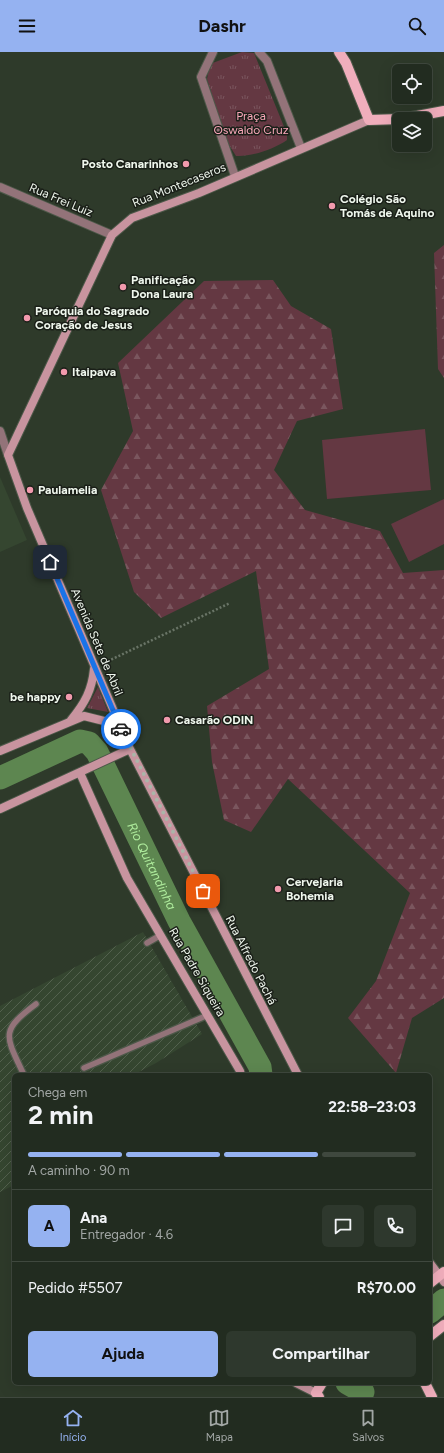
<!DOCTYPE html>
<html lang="pt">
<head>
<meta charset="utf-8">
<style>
  body { margin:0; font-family:Figtree,sans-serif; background:#2e382d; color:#f1f3f6; height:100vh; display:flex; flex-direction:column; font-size:15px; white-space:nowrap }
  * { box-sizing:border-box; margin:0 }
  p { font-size:13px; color:#a2a7a5 }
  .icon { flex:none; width:22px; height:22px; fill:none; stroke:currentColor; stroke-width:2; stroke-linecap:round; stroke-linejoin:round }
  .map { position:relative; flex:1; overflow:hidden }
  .sheet { position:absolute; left:12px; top:1021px; width:420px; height:312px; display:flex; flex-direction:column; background:#222c20; border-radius:6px; box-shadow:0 4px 16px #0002,0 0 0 1px #3f483e }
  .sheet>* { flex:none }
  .fabs { position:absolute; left:392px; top:12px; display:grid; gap:8px }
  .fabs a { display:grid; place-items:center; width:40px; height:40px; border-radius:6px; background:#222c20; box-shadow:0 4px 16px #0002,0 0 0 1px #3f483e; font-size:20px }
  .pin { position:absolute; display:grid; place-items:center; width:34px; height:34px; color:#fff; margin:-17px; border-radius:8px; box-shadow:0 2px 6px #0006 }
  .courier { position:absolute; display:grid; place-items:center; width:40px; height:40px; margin:-20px; border:3px solid #1a73e8; border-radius:50%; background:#fff; color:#222; box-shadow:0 1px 5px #0007 }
  .overview em { font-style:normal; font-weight:700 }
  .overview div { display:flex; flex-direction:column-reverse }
  .overview { display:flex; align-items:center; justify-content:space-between; height:68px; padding:0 16px }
  h1 { font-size:26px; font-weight:700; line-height:30px }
  .bar { display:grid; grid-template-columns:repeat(4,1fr); gap:6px 4px; align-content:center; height:48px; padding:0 16px }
  .bar i { height:5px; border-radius:3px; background:#3f483e }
  .bar .active { background:#95b2f1 }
  .bar p { grid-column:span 4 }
  .line { display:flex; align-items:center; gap:10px; padding:0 16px; border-top:1px solid #3f483e }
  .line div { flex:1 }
  .round { display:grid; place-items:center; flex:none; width:42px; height:42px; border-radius:6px; background:#2e382d }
  .primary-button { display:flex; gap:8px; margin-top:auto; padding:8px 16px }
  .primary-button a { flex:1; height:46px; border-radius:6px; background:#95b2f1; color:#111; font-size:16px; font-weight:700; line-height:46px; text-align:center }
  .primary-button a+a { background:#2e382d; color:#f1f3f6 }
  header { display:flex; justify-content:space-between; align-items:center; height:52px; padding:0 16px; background:#95b2f1; color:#111; font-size:18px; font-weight:700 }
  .tabs { display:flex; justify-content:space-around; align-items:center; height:56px; border-top:1px solid #3f483e; background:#222c20; font-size:11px; color:#a2a7a5 }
  .tabs a { display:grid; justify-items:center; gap:2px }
  .tabs .active { color:#95b2f1 }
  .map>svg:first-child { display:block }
</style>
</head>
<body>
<header><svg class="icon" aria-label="menu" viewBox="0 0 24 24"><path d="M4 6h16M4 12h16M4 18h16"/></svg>Dashr<svg class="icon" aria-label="search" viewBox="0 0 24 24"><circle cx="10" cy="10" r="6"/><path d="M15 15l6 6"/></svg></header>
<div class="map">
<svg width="444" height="1345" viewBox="0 0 444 1345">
  <defs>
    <pattern id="industrial-furrows" width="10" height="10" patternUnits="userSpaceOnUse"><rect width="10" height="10" fill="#354630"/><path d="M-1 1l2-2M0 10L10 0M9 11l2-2" fill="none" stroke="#53614e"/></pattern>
    <pattern id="grass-tufts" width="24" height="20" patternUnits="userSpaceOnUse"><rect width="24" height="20" fill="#643842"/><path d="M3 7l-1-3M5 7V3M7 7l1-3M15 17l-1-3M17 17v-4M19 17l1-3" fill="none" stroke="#7a565e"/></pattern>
    <pattern id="forest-firs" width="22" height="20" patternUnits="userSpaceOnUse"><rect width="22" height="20" fill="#643842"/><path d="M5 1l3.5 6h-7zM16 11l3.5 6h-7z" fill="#7a565e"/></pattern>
  </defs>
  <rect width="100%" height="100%" fill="#2e3a2a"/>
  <path fill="#354630" d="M 0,425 L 27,488 L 0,500 Z"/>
  <path fill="url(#industrial-furrows)" d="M 143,880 L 202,982 L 156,1011 L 133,1023 L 14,1023 L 14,1133 L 0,1140 L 0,954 Z"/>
  <path fill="url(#grass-tufts)" d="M 242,0 L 254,1 L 287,82 L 287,88 C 274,97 251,105 236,104 L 226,88 L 207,27 L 210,12 Z
    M 98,635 L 108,660 L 87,656 Z"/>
  <path fill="url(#forest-firs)" d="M 444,193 L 444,326 L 438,317 L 434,201 Z
    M 273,228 L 291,254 L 331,277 L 343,357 L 297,369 L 274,418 L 305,458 L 380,479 L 403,521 L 444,518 L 444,946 L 412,966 L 396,1021 L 348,966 L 376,929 L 410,841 L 288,727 L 251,780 L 224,768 L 212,710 L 207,654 L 269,617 L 256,519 L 161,566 L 134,540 L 101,438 L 133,379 L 118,311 L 204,229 Z"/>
  <path fill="#643842" d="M 425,377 L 431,438 L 327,447 L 322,388 Z
    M 444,447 L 444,492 L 409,510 L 391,472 Z"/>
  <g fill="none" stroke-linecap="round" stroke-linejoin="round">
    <g stroke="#5d8650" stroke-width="23">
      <path id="s1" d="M 0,726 L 80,689 L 89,691 L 97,700 L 179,869 L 260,1015 L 261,1023"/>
      <path d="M 430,1260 L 444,1248"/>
      <path d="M 347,1331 L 363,1340"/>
    </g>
    <g stroke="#4d5849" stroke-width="8">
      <path id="lane" d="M 147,891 L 161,883
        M 84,1016 L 208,963
        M 24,1023 C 5,983 0,979 36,952"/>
    </g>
    <g stroke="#4d5849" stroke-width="10">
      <path id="street" d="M 213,0 L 201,25 L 235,124
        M 259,0 L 267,9 L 301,96
        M 0,135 L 112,183
        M 0,379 L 8,403"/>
    </g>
    <g stroke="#4d5849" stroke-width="10">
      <path id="secondary" d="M 71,668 C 85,651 92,638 94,617
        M 0,699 L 84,664 L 108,670 L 121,678
        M 80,721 L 127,826 L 240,1019 L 241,1023
        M 0,757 L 130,697
        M 298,1023 L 130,697 L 27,456 L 8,403 L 112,183 L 132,166 L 199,141 L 369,68
        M 430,1211 L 444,1230
        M 296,1331 L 316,1341"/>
    </g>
    <g stroke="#4d5849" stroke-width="12">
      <path id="primary" d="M 339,0 L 346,11 L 369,68 L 401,67 L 444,59
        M 430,1231 L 444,1220
        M 430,1284 L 444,1273
        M 425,1331 L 432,1345
        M 319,1345 L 316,1341 L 322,1331"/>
    </g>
    <path stroke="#697466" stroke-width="2.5" stroke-dasharray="2 2" stroke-linecap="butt" d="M 104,611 L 230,551"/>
    <use href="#lane" stroke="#937379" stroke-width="5.5"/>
    <use href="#street" stroke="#937379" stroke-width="8"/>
    <use href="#secondary" stroke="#c8949f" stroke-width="8"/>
    <use href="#primary" stroke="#f0aebc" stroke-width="10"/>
  </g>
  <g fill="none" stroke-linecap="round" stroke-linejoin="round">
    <path stroke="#abb5a9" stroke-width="4" stroke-dasharray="0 7.2" d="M 121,677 L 203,839"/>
    <path stroke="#1a73e8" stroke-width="5" d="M 50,510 L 121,677"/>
  </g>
  <g fill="#f29aad" stroke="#1a1f18" stroke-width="1.5">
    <circle cx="186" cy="112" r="4"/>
    <circle cx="332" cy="154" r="4"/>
    <circle cx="123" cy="235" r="4"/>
    <circle cx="27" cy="266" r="4"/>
    <circle cx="64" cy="320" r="4"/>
    <circle cx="30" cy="438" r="4"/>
    <circle cx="69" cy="645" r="4"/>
    <circle cx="167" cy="668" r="4"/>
    <circle cx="278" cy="837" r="4"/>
  </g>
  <g text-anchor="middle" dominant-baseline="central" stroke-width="3" stroke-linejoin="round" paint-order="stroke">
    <g font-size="12" fill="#f9a7b9" stroke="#1a1f18">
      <text x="251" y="64">Praça<tspan x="251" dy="14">Oswaldo Cruz</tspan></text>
    </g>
    <g font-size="12" font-weight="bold" fill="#eff7ed" stroke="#1a1f18" text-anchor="start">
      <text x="178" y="112" text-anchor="end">Posto Canarinhos</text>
      <text x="340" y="147">Colégio São<tspan x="340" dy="14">Tomás de Aquino</tspan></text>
      <text x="131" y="228">Panificação<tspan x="131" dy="14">Dona Laura</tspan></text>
      <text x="35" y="259">Paróquia do Sagrado<tspan x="35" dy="14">Coração de Jesus</tspan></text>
      <text x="72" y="320">Itaipava</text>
      <text x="38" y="438">Paulamelia</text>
      <text x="61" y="645" text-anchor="end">be happy</text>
      <text x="175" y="668">Casarão ODIN</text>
      <text x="286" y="830">Cervejaria<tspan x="286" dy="14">Bohemia</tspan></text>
    </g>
    <g font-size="12" fill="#eff7ed" stroke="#1a1f18">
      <text transform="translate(179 133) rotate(-22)">Rua Montecaseros</text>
      <text transform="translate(61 148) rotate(23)">Rua Frei Luiz</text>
      <text transform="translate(97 590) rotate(67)">Avenida Sete de Abril</text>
      <text transform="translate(251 908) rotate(63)">Rua Alfredo Pachá</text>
      <text transform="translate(197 920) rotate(60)">Rua Padre Siqueira</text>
    </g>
    <g font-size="13" font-style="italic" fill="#adea9b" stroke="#1a1f18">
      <text stroke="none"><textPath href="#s1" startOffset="236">Rio Quitandinha</textPath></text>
    </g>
  </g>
</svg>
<div class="fabs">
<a><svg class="icon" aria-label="locate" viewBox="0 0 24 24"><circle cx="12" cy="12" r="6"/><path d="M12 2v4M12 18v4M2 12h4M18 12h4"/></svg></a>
<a><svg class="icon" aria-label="layers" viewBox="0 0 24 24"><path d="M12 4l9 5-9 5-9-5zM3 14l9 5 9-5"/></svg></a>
</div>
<div class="pin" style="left:203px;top:839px;background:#ea580c"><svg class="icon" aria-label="bag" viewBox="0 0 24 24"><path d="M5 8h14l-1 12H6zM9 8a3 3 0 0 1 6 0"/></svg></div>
<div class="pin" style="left:50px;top:510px;background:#1f2937"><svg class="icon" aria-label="home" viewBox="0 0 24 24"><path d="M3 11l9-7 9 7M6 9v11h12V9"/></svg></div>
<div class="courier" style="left:121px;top:677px"><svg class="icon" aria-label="car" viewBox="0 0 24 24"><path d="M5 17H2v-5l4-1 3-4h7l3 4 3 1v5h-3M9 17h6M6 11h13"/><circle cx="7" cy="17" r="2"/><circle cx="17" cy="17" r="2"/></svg></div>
<section class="sheet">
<div class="overview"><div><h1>2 min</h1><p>Chega em</p></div><em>22:58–23:03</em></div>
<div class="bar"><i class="active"></i><i class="active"></i><i class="active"></i><i></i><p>A caminho · 90 m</p></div>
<div class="line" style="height:72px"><b class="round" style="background:#95b2f1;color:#111">A</b><div><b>Ana</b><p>Entregador · 4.6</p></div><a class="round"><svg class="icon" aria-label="chat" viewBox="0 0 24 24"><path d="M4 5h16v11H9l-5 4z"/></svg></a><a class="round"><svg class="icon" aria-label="phone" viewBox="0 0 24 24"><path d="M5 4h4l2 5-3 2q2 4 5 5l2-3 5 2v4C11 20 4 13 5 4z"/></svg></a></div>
<div class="line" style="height:52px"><div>Pedido #5507</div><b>R$70.00</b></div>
<div class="primary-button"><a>Ajuda</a><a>Compartilhar</a></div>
</section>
</div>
<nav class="tabs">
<a class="active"><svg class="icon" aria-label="home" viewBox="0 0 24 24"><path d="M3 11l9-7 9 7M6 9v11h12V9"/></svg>Início</a>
<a><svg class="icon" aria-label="map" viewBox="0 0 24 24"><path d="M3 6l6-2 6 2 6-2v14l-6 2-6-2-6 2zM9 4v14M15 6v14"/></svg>Mapa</a>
<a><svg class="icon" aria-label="saved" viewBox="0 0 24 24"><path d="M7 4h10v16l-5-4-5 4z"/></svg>Salvos</a>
</nav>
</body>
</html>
